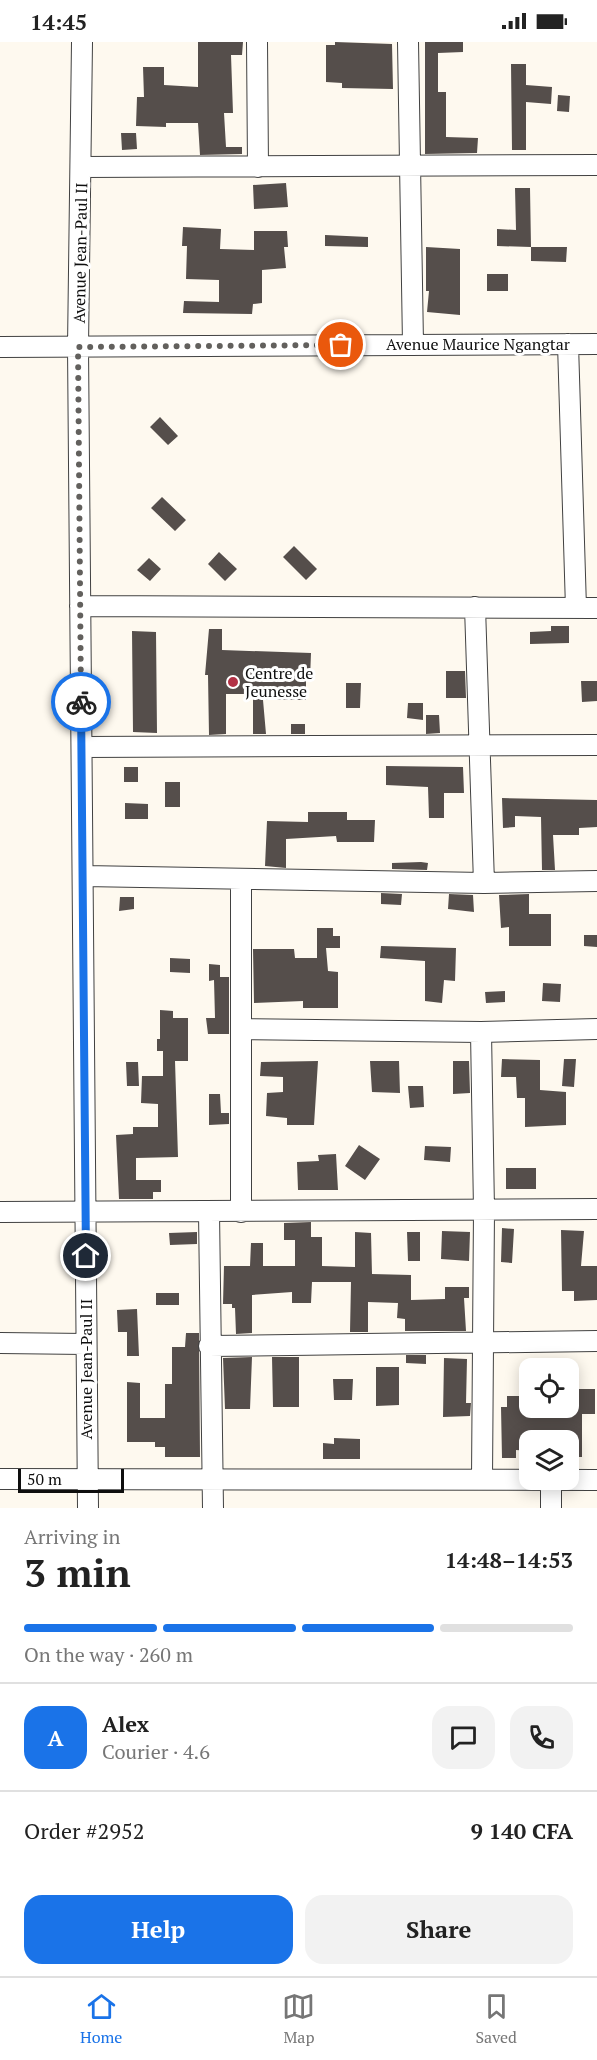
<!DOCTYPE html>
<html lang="en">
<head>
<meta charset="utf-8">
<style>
  body { margin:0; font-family:"PT Serif",serif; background:#f2f2f2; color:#222; height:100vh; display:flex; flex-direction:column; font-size:22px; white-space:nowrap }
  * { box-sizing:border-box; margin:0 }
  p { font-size:20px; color:#767676 }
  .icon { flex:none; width:33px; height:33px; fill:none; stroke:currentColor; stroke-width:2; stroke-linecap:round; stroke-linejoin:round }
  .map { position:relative; height:1466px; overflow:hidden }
  .side { display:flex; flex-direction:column; background:#fff; flex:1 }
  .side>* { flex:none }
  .fabs { position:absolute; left:519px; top:1316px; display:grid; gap:12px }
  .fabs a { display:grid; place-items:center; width:60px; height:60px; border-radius:12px; background:#fff; box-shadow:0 3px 15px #0003; font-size:30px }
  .scale { position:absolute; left:18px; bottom:15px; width:106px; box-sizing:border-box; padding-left:6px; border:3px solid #0e0e0e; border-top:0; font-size:16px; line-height:21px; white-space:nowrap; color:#0e0e0e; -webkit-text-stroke:4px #fff; paint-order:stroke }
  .pin { position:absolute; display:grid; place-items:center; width:51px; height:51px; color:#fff; margin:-26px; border:3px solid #fff; border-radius:50%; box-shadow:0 2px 6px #0007 }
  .courier { position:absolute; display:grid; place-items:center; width:60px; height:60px; margin:-30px; border:4px solid #1a73e8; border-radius:50%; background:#fff; color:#222; box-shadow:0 2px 8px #0007 }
  .overview em { font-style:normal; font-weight:700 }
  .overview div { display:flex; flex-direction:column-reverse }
  .overview { display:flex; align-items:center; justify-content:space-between; height:102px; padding:0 24px }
  h1 { font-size:39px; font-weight:700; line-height:45px }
  .bar { display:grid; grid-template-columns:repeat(4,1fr); gap:9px 6px; align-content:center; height:72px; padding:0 24px }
  .bar i { height:8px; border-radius:4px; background:#e0e0e0 }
  .bar .active { background:#1a73e8 }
  .bar p { grid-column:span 4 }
  .line { display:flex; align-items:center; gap:15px; padding:0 24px; border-top:2px solid #e0e0e0 }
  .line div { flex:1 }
  .round { display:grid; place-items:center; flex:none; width:63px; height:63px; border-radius:18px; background:#f2f2f2 }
  .button { display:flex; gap:12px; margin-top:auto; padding:12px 24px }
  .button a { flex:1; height:69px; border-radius:18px; background:#1a73e8; color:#fff; font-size:24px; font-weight:700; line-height:69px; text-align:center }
  .button a+a { background:#f2f2f2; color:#222 }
  .status { display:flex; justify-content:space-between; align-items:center; height:42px; padding:0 30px; background:#fff; direction:ltr }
  .status svg { height:16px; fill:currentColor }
  .tab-bar { display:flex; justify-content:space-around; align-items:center; height:84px; border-top:2px solid #e0e0e0; background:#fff; font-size:16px; color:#767676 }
  .tab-bar a { display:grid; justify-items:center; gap:3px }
  .tab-bar .active { color:#1a73e8 }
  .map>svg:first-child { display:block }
</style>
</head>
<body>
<div class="status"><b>14:45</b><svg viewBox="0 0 49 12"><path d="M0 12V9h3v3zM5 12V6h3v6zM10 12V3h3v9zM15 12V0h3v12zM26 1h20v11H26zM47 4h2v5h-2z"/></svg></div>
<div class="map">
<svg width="597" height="1466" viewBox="0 0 597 1466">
  <rect width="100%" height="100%" fill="#fef9ef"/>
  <path fill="#554e4b" d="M 198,0 L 243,0 L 242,13 L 231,13 L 233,71 L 224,71 L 226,105 L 242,105 L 242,112 L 200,113 L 198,81 L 166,81 L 166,85 L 136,84 L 137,55 L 144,55 L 143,25 L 164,25 L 164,43 L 198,45 Z
    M 335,0 L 392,2 L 393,47 L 342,46 L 342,41 L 326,40 L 326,3 L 335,3 Z
    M 425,0 L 463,0 L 463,10 L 438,11 L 438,50 L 446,50 L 446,95 L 478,96 L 477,111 L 425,112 Z
    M 511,22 L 526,22 L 526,43 L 552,45 L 551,62 L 526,60 L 526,108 L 512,108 Z
    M 558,53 L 570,54 L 569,70 L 557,69 Z
    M 121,91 L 136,91 L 137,107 L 122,108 Z
    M 286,141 L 288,165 L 254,167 L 253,143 Z
    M 515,146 L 530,146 L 531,205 L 497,204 L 497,187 L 516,188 Z
    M 183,185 L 221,187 L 220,207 L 254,208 L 254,189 L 287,189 L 288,205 L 284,205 L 286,226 L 262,228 L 262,261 L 253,262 L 252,272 L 183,271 L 184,259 L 219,260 L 219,238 L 186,237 L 187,204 L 182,204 Z
    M 325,193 L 368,195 L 368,205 L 325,204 Z
    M 426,205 L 460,207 L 460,273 L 427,270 L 429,249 L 426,249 Z
    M 531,205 L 567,205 L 566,220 L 531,219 Z
    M 487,232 L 508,232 L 508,249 L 487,249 Z
    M 160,375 L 178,394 L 168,403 L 150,385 Z
    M 162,455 L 186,478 L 175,489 L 151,466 Z
    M 294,504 L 317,527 L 306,538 L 283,515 Z
    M 219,510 L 237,527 L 225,539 L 208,522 Z
    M 149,516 L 161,527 L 150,539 L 137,528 Z
    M 551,584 L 569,584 L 569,601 L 530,602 L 530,590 L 551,589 Z
    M 209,587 L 222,587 L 222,608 L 311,611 L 310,637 L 306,637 L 306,658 L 263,658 L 266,692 L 253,692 L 253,652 L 226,652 L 226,692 L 209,693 L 208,633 L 205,633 Z
    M 132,589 L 156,590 L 157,691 L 133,690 Z
    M 446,629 L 465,629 L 466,656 L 446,656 Z
    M 581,639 L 597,639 L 597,659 L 582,660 Z
    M 346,641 L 361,641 L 360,666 L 346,666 Z
    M 408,661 L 423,661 L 423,678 L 407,676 Z
    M 426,673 L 439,673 L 440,691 L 426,692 Z
    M 291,682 L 305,682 L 305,692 L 291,692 Z
    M 386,724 L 463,725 L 464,751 L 444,751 L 444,776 L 429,776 L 428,745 L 386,743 Z
    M 124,725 L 138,725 L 138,740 L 124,740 Z
    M 165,740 L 180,740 L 180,765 L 165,765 Z
    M 502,756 L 597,758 L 597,785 L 579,786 L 579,793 L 553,793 L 555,828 L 542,828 L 541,775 L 515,774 L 515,785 L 503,786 Z
    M 125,761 L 148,762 L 148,777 L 125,777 Z
    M 308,770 L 347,770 L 347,778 L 375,778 L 374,800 L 337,800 L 336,794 L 286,797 L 286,826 L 265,824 L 267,779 L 308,780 Z
    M 392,821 L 421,820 L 428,821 L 427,828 L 392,827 Z
    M 381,851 L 402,852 L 401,863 L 381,862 Z
    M 449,852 L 473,853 L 474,870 L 448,867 Z
    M 529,852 L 529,872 L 551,872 L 551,904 L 509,904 L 509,885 L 501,886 L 499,853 Z
    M 120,855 L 134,855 L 134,867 L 119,869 Z
    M 317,886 L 333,886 L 333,894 L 340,894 L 340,906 L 326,906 L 328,929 L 338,930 L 338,966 L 303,966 L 303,959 L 254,961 L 253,907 L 294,907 L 295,916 L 317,916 Z
    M 584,893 L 597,893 L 597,905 L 584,904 Z
    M 381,904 L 456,906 L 455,939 L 444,938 L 442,961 L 425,959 L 425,919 L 380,916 Z
    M 170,916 L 190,917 L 190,931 L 170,930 Z
    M 209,922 L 220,923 L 220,935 L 229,935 L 229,992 L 208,992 L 206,976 L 215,976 L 214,938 L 209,939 Z
    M 543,941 L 561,942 L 560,960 L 542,959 Z
    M 505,949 L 505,960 L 486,961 L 485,950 Z
    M 160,968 L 173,969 L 173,976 L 188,976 L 188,1019 L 175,1019 L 178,1115 L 136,1116 L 136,1138 L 161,1138 L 161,1150 L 153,1150 L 153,1157 L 119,1157 L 116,1093 L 133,1092 L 133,1085 L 158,1085 L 158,1062 L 141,1061 L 142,1034 L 163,1034 L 163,1009 L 157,1009 L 157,997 L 160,997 Z
    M 502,1017 L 540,1018 L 540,1048 L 566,1050 L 566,1083 L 525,1085 L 525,1056 L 517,1056 L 516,1035 L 501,1035 Z
    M 564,1017 L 576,1017 L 574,1045 L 562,1044 Z
    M 318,1019 L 314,1083 L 287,1083 L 287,1076 L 266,1074 L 267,1051 L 283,1050 L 283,1035 L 260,1034 L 261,1020 Z
    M 370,1019 L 399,1019 L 400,1051 L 372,1050 Z
    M 453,1019 L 469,1019 L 470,1051 L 453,1052 Z
    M 126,1020 L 138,1020 L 139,1044 L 127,1044 Z
    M 408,1044 L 423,1044 L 424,1065 L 410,1066 Z
    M 209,1052 L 220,1052 L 221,1071 L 229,1071 L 229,1082 L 209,1083 Z
    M 359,1103 L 380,1117 L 365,1138 L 345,1124 Z
    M 425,1104 L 451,1105 L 450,1120 L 424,1118 Z
    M 336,1112 L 338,1148 L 298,1148 L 297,1120 L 319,1119 L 318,1113 Z
    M 506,1126 L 536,1126 L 536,1147 L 506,1147 Z
    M 311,1180 L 311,1195 L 322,1195 L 322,1224 L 355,1225 L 355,1190 L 371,1191 L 372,1232 L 411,1233 L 411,1258 L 445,1257 L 445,1245 L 469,1245 L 469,1256 L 464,1256 L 466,1289 L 405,1289 L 405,1277 L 397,1276 L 398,1261 L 368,1260 L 368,1290 L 350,1290 L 351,1240 L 312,1240 L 311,1261 L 292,1261 L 292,1250 L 252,1253 L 252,1291 L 236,1292 L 235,1266 L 232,1266 L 232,1262 L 223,1262 L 224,1224 L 250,1224 L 251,1201 L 263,1201 L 263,1224 L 295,1224 L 295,1198 L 284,1198 L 284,1181 Z
    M 502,1186 L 514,1187 L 512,1221 L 501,1220 Z
    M 561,1188 L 584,1189 L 581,1224 L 597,1224 L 597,1258 L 574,1259 L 574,1249 L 562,1249 Z
    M 442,1189 L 470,1190 L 469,1219 L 441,1217 Z
    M 197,1190 L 197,1202 L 170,1203 L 169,1191 Z
    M 407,1190 L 420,1190 L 420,1219 L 408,1219 Z
    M 156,1251 L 179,1251 L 179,1263 L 156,1263 Z
    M 137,1267 L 139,1314 L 127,1314 L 127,1290 L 118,1290 L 117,1268 Z
    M 186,1291 L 199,1291 L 200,1415 L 165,1415 L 165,1405 L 155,1405 L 155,1400 L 127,1400 L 127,1340 L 140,1341 L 140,1376 L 165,1376 L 165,1342 L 172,1342 L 172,1305 L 185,1305 Z
    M 406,1313 L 426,1313 L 426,1322 L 406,1321 Z
    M 252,1315 L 250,1367 L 225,1367 L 223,1316 Z
    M 272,1315 L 299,1315 L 299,1365 L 273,1365 Z
    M 444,1316 L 467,1317 L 466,1361 L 471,1361 L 470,1374 L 443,1375 Z
    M 376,1325 L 399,1325 L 399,1363 L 376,1364 Z
    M 333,1337 L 353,1337 L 352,1358 L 334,1358 Z
    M 568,1347 L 595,1347 L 595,1372 L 582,1372 L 582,1415 L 568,1415 L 568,1398 L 530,1398 L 530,1409 L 516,1408 L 516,1416 L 502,1416 L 501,1365 L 507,1365 L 507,1354 L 530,1354 L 530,1365 L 568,1365 Z
    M 334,1396 L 360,1397 L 360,1417 L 323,1417 L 323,1401 L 334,1402 Z"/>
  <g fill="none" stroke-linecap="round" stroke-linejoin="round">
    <g stroke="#414141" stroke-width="22">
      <path id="minor" d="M 82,0 L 78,305 L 88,1466
        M 257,0 L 258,125
        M 408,0 L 413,302
        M 81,125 L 597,123
        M 568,302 L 576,566
        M 0,305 L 597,302
        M 80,564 L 597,566
        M 475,565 L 484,841
        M 82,705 L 597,703
        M 84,834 L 484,841 L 597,839
        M 241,838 L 241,1170
        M 241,987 L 481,990 L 597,987
        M 481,990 L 484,1168 L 482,1437
        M 0,1170 L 597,1167
        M 209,1170 L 213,1466
        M 0,1301 L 86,1302
        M 209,1304 L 597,1299
        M 0,1437 L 597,1438
        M 551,1438 L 551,1466"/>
    </g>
    <use href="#minor" stroke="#fff" stroke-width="20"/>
  </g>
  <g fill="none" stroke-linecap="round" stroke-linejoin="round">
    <path stroke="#62605d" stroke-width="6" stroke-dasharray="0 10.8" d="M 81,660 L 78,305 L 341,303"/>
    <path stroke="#1a73e8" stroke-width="8" d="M 81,660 L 86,1214"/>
  </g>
  <circle fill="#b23145" stroke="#fff" stroke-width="2" cx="233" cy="640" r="6"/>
  <g text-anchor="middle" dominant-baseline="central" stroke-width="6" stroke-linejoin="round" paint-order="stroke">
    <g font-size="16" fill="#0e0e0e" stroke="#fff">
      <text transform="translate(80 211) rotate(-89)">Avenue Jean-Paul II</text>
      <text x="478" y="302">Avenue Maurice Ngangtar</text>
      <text transform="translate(86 1327) rotate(-90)">Avenue Jean-Paul II</text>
    </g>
    <g font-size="16" fill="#0e0e0e" stroke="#fff" text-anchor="start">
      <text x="245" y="631">Centre de<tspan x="245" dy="18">Jeunesse</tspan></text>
    </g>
  </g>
</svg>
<div class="fabs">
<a><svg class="icon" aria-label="locate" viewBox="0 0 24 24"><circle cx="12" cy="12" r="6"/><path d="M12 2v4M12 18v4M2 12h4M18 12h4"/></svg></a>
<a><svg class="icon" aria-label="layers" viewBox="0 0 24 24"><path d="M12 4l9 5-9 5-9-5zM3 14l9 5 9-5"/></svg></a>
</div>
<div class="scale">50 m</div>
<div class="pin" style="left:341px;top:303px;background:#ea580c"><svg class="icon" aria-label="bag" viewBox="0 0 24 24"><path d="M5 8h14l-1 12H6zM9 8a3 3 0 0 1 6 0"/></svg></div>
<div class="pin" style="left:86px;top:1214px;background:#1f2937"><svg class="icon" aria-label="home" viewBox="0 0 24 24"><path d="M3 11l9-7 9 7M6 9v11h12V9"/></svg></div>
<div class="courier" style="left:81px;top:660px"><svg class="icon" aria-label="bike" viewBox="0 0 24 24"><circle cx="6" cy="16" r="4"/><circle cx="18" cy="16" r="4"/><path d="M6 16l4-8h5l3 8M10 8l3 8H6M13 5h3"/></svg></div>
</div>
<section class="side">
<div class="overview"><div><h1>3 min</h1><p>Arriving in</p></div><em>14:48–14:53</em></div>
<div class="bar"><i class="active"></i><i class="active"></i><i class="active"></i><i></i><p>On the way · 260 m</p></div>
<div class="line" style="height:108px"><b class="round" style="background:#1a73e8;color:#fff">A</b><div><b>Alex</b><p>Courier · 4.6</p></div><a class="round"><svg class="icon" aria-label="chat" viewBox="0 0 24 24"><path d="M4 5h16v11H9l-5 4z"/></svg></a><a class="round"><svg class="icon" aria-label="phone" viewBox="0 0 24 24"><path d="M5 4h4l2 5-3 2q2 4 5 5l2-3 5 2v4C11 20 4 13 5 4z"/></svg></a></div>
<div class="line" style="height:78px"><div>Order #2952</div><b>9 140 CFA</b></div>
<div class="button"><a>Help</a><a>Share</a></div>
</section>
<nav class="tab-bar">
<a class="active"><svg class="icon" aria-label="home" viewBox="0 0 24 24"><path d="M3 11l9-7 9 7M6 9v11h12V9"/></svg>Home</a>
<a><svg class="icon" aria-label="map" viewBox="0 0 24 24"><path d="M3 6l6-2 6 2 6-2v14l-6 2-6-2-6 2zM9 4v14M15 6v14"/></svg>Map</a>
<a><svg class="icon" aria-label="saved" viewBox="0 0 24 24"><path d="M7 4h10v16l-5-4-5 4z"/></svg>Saved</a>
</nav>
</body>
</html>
